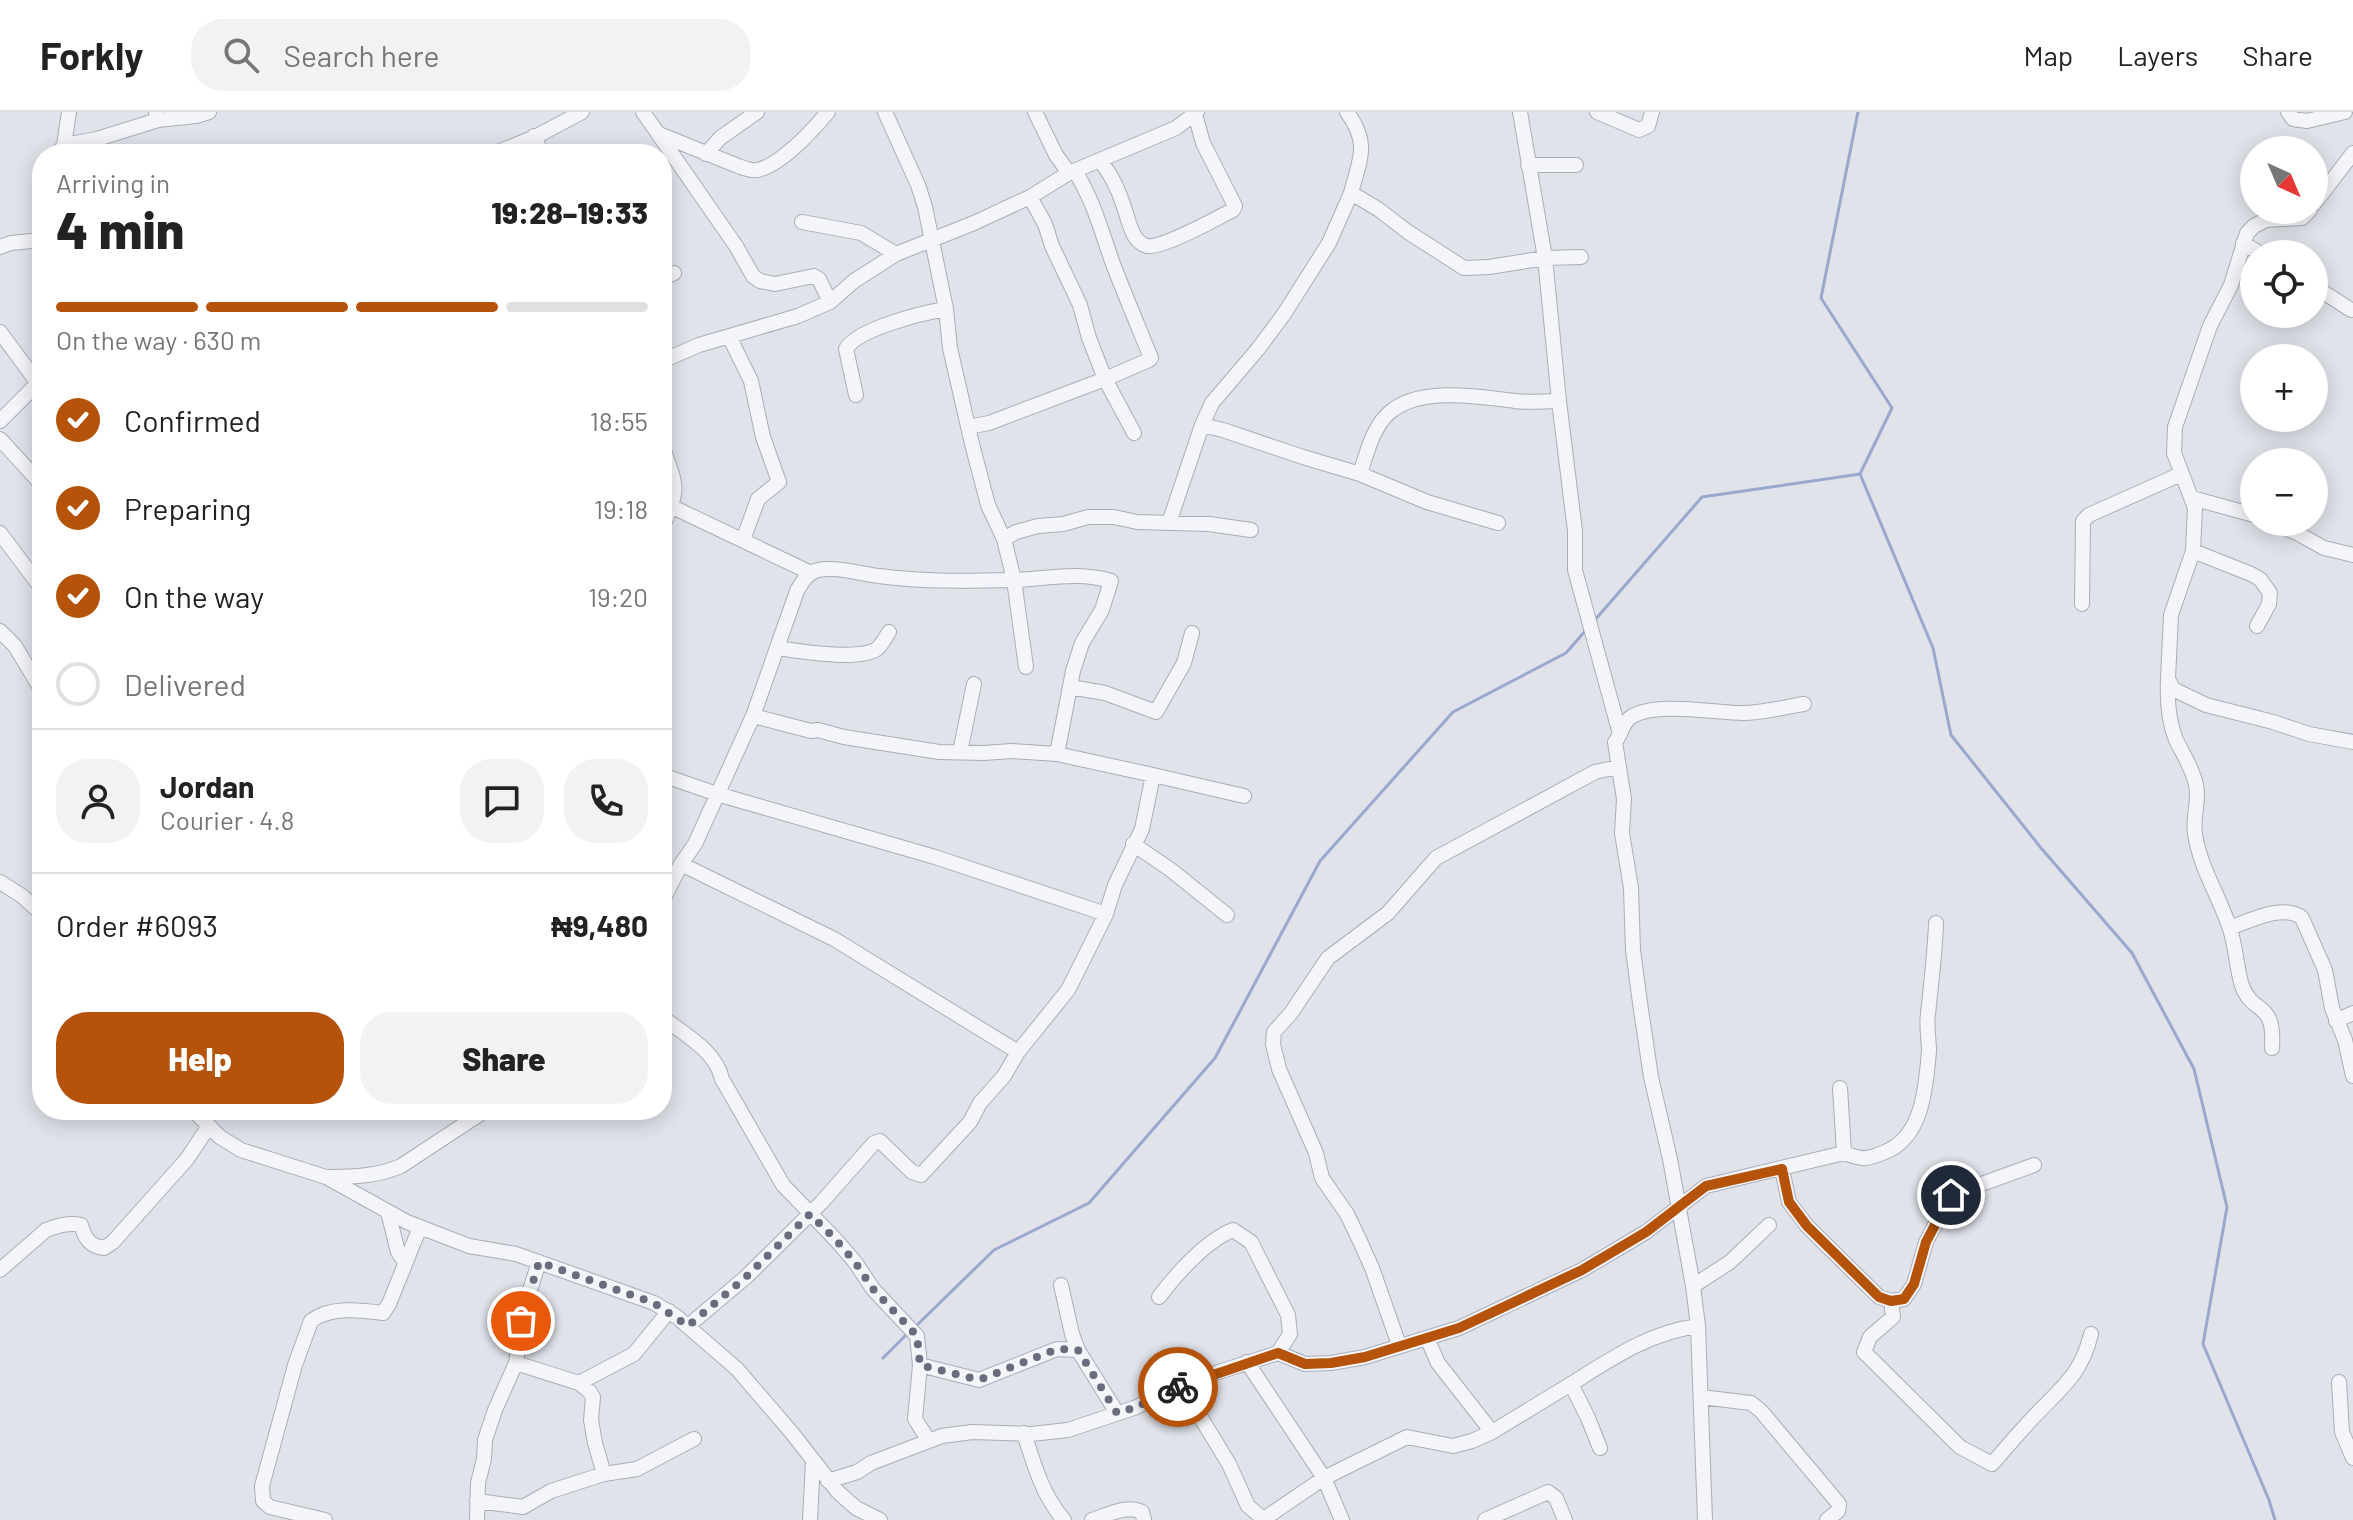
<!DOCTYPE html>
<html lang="en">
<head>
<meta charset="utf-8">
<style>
  body { margin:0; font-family:Barlow,sans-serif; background:#f2f2f2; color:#222; height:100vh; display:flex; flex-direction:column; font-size:30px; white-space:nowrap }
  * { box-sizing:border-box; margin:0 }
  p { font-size:26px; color:#767676 }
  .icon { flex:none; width:44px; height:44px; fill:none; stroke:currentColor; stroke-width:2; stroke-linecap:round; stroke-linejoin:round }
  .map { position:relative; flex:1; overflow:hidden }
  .drawer { position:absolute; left:32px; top:32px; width:640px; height:976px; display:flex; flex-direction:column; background:#fff; border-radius:32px; box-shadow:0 4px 20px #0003 }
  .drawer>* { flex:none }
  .needle { width:52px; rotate:136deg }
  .tools { position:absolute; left:2240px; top:24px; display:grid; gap:16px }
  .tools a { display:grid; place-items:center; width:88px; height:88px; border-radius:50%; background:#fff; box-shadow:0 4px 20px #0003; font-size:40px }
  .pin { position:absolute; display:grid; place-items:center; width:68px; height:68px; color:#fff; margin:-34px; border:4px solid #fff; border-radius:50%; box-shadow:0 2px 8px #0007 }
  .courier { position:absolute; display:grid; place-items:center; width:80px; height:80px; margin:-40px; border:6px solid #b45309; border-radius:50%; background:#fff; color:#222; box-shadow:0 2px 10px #0007 }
  .overview em { font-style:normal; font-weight:800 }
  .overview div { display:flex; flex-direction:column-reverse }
  .overview { display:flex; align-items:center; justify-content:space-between; height:136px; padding:0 24px }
  h1 { font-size:52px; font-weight:800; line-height:60px }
  .bar { display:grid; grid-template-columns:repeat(4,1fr); gap:12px 8px; align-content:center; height:96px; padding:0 24px }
  .bar i { height:10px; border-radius:6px; background:#e0e0e0 }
  .bar .active { background:#b45309 }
  .bar p { grid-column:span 4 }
  .line { display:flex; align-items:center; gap:20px; padding:0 24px; border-top:2px solid #e0e0e0 }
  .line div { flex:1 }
  .round { display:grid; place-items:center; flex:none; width:84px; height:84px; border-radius:32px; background:#f2f2f2 }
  ol { padding:0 24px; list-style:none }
  li { display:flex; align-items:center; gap:24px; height:88px }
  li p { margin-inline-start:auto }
  li .icon { padding:8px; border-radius:50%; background:#b45309; color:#fff; stroke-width:4 }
  li:last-child { color:#767676 }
  li i { width:44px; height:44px; border:4px solid #e0e0e0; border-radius:50% }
  .button { display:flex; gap:16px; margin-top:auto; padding:16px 24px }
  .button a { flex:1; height:92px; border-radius:32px; background:#b45309; color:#fff; font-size:32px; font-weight:800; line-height:92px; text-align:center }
  .button a+a { background:#f2f2f2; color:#222 }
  header { display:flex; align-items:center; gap:48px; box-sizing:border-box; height:112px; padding:0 40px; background:#fff; border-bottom:2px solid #e0e0e0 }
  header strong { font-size:38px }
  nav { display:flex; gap:44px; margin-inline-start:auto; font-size:28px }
  .search { width:560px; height:72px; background:#f2f2f2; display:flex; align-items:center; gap:20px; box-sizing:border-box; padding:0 28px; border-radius:32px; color:#767676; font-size:30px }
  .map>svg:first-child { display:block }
</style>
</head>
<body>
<header>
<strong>Forkly</strong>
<div class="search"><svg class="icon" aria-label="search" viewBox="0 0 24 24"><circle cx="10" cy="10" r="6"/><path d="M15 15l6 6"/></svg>Search here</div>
<nav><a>Map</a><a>Layers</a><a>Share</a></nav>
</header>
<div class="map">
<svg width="2353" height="1408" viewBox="0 0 2353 1408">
  <rect width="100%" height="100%" fill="#e1e3eb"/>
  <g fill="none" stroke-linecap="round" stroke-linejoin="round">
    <path stroke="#99a8cd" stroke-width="3" d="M 1858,0 L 1821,186 L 1892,296 L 1860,362 L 1933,536 L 1951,623 L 2041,736 L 2132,841 L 2194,957 L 2227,1095 L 2203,1232 L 2269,1388 L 2275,1408
      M 1594,509 L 1702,385 L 1860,362
      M 916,1214 L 994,1138 L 1089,1091 L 1215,946 L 1320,749 L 1453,600 L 1566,541 L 1586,518
      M 883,1246 L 907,1222"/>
    <g stroke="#aaacb9" stroke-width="16">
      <path id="minor" d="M 643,0 L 736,134 L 753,164 L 760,169 L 775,172 L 814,164 L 819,167 L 830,190
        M 885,0 L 918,73 L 925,95 L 946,197 L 950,236 L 972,332 L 988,393 L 1004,427 L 1014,468 L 1026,555
        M 1035,0 L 1056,43 L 1069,61
        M 1347,0 C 1370,32 1360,46 1351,81
        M 1520,0 L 1545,146 L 1559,289 L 1575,419 L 1575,458 L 1620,622
        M 1597,0 L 1639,18 L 1648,14 L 1652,0
        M 2288,0 L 2293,7 L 2307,9 L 2345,0
        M 158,8 L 196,4 L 209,0
        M 659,22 L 738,54 C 744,56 750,59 757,58 C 780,54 813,18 828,0
        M 534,24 L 542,42
        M 64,33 L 97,27 L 158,8 L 156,0
        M 58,42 L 64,33 L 69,0
        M 493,42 L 535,25 L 582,0
        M 706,42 L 720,26 L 757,0
        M 1100,49 C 1116,68 1122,88 1129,111 C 1132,120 1136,131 1147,134 C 1162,137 1217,106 1233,98 L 1235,94 L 1203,31 L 1195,2
        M 1528,53 L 1576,53
        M 1075,59 C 1094,90 1101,118 1113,152 C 1125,183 1138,214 1151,246 L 1149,248 L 1105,267 L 1134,321
        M 2314,92 L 2353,41
        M 2310,98 L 2302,106 L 2266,108 L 2254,114 L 2247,121 L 2231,173 L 2210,214 L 2175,315 L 2174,341 L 2195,396 L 2193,439 L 2171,503 L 2168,567 L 2173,577 L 2206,593 L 2273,610 L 2309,622 L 2353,630
        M 802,110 L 861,121 L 896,142
        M 2243,131 L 2261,142
        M 0,135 L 11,131 L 42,128
        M 662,166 L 674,161
        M 2314,174 L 2351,198
        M 0,220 L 37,270
        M 729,224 L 751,269 L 763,325 L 779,370 L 758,387 L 743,428
        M 662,249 L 699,233 L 798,204 L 830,190 L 854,169 L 896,142 L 974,111 L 1030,85 L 1069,61 L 1176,16 L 1197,0
        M 856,283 L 846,237 C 857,217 922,201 946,197
        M 0,309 L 42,267
        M 968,315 L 989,311 L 1105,267 L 1089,226 L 1080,193 L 1052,134 L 1045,112 L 1030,85
        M 0,327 L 42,373
        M 662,333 C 676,374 681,375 662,416
        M 1360,362 C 1367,340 1374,310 1394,297 C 1425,275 1481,285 1515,289 C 1529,291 1545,289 1559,289
        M 2192,386 L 2254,403
        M 662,390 L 811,461
        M 2270,410 L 2297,421 L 2324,436 L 2353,443
        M 1169,411 L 1202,313
        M 1498,411 L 1427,390 L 1360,362 L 1303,345 L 1223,318 L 1202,313 L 1212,291 L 1258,237 L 1284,202 L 1329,131 L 1351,81 L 1378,97 L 1408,120 L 1464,156 L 1489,155 L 1545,146 L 1581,145
        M 0,421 L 42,477
        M 1004,427 L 1016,420 L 1038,414 L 1063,412 L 1088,405 L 1114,405 L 1137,410 L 1209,412 L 1251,418
        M 2193,439 L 2251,462 L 2260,467 L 2270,481 L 2269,492 L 2257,514
        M 2082,492 L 2083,409 L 2089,403 L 2181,362
        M 0,519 L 15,534 L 42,579
        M 777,536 C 799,539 861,550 878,536 C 882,532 886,525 889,520
        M 2168,568 C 2167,589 2168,608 2176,628 C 2183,642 2193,657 2196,673 C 2200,689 2192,705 2195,722 C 2200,755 2218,782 2229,814 C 2236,833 2236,854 2242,874 C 2254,905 2275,887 2272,936
        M 1070,575 L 1105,581 L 1156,600 L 1184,551 L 1192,521
        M 960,640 L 974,572
        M 662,663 L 717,682 L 935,745 L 1106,802
        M 1153,663 L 1244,684
        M 1133,732 L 1171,758 L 1227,803
        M 681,752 L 834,827 L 1018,940 L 1068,878 L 1106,802 L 1115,773 L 1142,717 L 1153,663 L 1057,642 L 1011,639 L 984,641 L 939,640 L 844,625 L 818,618 L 811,619 L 753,604
        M 0,770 L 22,784 L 42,802
        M 662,790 L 681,752 L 695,732 L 753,604 L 797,479 C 802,470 807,461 818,458 C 837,454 860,462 879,464 C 923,470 969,469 1013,468 C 1047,467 1078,459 1111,469 L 1102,498 L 1082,531 L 1073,559 L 1057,642
        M 2230,816 C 2249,809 2284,791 2302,806 L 2325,858 L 2332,896 L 2345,928 L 2353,964
        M 662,905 C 684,922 716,939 722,967 L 783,1073 L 836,1128 L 855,1150 L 873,1177 L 917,1224 L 920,1253 L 915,1307 L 929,1329
        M 2336,909 L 2353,901
        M 1840,976 L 1844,1041
        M 193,998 L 220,1025 L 241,1038 L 326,1065 L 407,1110 L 469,1134 L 516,1142 L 654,1191 L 677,1205 L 737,1257 L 792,1321 L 838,1380 L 856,1396 L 880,1408
        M 1782,1057 L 1789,1090 L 1807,1114 L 1879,1185 L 1891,1189 L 1904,1187 L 1914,1172 L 1926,1130 L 1951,1083 L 2034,1053
        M 329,1065 C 354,1065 378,1064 401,1054 L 486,998
        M 388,1100 L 398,1140 L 405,1150
        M 0,1158 L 46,1118 C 57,1114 69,1110 81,1113 C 85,1126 89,1134 104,1136 L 113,1130 L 187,1047 L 209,1014
        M 1061,1173 L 1072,1222 L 1078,1238
        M 1693,1174 L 1730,1150 L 1769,1113
        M 1159,1185 C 1176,1162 1207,1128 1233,1118 L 1251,1130 L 1288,1203 L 1290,1222 L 1278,1241
        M 1891,1189 L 1893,1205 L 1870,1225 L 1864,1240 L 1960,1335 L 1992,1352 C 2004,1338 2017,1323 2030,1309 C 2058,1278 2081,1265 2091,1222
        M 688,1214 L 746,1165 L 821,1091 L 874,1031 L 880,1029 L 912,1060 L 921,1063 L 970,1010 L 980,991 L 1004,964 L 1018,940
        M 1427,1226 L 1438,1251 L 1492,1320 L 1571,1272 L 1588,1306 L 1600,1336
        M 1399,1233 L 1372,1156 L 1359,1127 L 1347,1102 L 1322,1066 L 1316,1041 L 1279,957 L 1273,932 L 1274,920 L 1291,901 L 1328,846 L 1388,801 L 1436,746 L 1595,660 L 1618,655
        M 1247,1250 L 1324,1366 L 1342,1408
        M 516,1251 L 579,1271 L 634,1242 L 669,1199
        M 920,1253 L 979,1268 L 1057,1237 L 1078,1238 L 1117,1301
        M 2339,1270 L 2342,1320 L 2353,1346
        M 579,1271 L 589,1279 L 593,1285 L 591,1308 L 595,1331 L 604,1362
        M 1571,1272 C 1611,1247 1650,1220 1698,1214
        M 1181,1273 L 1229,1352 L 1248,1394 L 1261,1405 L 1267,1405 L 1274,1400 L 1324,1366 L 1407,1325 L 1453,1334 L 1472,1329 L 1492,1320
        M 1701,1285 L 1751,1291 L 1761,1299 L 1839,1392 L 1838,1399 L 1827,1408
        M 1024,1321 C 1034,1352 1042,1383 1064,1408
        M 828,1369 L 857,1360 L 871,1351 L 942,1324 L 972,1320 L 1031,1322 L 1068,1318 L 1134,1296 L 1200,1266 L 1278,1241 L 1305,1252 L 1331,1251 L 1365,1245 L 1459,1216 L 1582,1158 L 1646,1120 L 1706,1074 L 1844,1041 C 1863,1048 1866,1048 1885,1040 C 1923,1025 1926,974 1929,939 C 1929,927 1926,914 1928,902 C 1931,872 1935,841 1936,811
        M 477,1389 L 523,1395 L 551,1379 L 604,1362 L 637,1357 L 694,1327
        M 325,1408 L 270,1395 L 263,1389 L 262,1374 L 295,1253 L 311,1209 C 330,1194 361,1198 383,1201 L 389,1192 L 420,1115
        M 477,1408 L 478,1371 L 484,1347 L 485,1328 L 495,1298 L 516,1251 L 524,1197 L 539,1150
        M 810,1408 L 813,1349
        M 1092,1408 C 1108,1403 1127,1392 1142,1400 L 1144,1408
        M 1485,1408 L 1548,1380 L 1556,1386 L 1565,1408
        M 1705,1408 L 1698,1214 L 1693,1174 L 1670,1047 L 1651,965 L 1640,891 L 1633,838 L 1631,776 L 1622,721 L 1624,687 L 1615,630 C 1622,622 1622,611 1631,605 C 1656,589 1714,601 1743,601 C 1763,601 1784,595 1804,592"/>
    </g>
    <use href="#minor" stroke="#f4f5f8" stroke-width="14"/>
  </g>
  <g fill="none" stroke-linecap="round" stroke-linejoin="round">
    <path stroke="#696c7e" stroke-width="8" stroke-dasharray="0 14.4" d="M 521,1209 L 539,1150 L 654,1191 L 688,1214 L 746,1165 L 810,1102 L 836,1128 L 855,1150 L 873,1177 L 917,1224 L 920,1253 L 979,1268 L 1057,1237 L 1078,1238 L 1117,1301 L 1134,1296 L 1178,1275"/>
    <path stroke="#b45309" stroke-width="10" d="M 1178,1275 L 1278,1241 L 1305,1252 L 1331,1251 L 1365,1245 L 1459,1216 L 1582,1158 L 1646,1120 L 1706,1074 L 1782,1057 L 1789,1090 L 1807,1114 L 1879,1185 L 1891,1189 L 1904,1187 L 1914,1172 L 1926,1130 L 1951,1083"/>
  </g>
</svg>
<div class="tools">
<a><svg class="needle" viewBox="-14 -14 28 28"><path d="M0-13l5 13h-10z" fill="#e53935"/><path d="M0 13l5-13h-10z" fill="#767676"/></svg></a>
<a><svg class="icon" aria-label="locate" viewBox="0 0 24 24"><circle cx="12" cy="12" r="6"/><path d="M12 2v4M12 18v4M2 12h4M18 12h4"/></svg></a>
<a>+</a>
<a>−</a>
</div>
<div class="pin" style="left:521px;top:1209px;background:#ea580c"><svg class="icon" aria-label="bag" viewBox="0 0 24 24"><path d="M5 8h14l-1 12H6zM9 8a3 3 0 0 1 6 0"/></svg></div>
<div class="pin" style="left:1951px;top:1083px;background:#1f2937"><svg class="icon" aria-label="home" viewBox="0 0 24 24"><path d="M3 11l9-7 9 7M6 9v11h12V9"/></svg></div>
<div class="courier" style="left:1178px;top:1275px"><svg class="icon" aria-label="bike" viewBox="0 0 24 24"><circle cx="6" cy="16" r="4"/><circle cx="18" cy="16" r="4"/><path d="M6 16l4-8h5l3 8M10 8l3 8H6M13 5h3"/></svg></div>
<section class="drawer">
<div class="overview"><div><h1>4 min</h1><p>Arriving in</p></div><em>19:28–19:33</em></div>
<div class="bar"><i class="active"></i><i class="active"></i><i class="active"></i><i></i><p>On the way · 630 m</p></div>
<ol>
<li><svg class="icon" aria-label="check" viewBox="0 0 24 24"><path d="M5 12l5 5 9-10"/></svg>Confirmed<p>18:55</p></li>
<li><svg class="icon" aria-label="check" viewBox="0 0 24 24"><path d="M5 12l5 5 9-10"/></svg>Preparing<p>19:18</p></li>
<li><svg class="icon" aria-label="check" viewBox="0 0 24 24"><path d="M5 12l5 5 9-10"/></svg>On the way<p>19:20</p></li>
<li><i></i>Delivered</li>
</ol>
<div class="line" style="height:144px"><a class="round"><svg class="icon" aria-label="person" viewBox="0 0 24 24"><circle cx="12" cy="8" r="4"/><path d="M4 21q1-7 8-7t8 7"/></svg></a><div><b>Jordan</b><p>Courier · 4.8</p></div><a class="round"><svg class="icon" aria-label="chat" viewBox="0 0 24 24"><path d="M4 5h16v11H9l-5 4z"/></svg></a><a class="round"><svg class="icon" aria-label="phone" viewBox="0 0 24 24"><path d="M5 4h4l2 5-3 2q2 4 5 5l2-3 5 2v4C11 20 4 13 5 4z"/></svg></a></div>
<div class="line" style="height:104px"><div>Order #6093</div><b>₦9,480</b></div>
<div class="button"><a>Help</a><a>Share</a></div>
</section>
</div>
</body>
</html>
